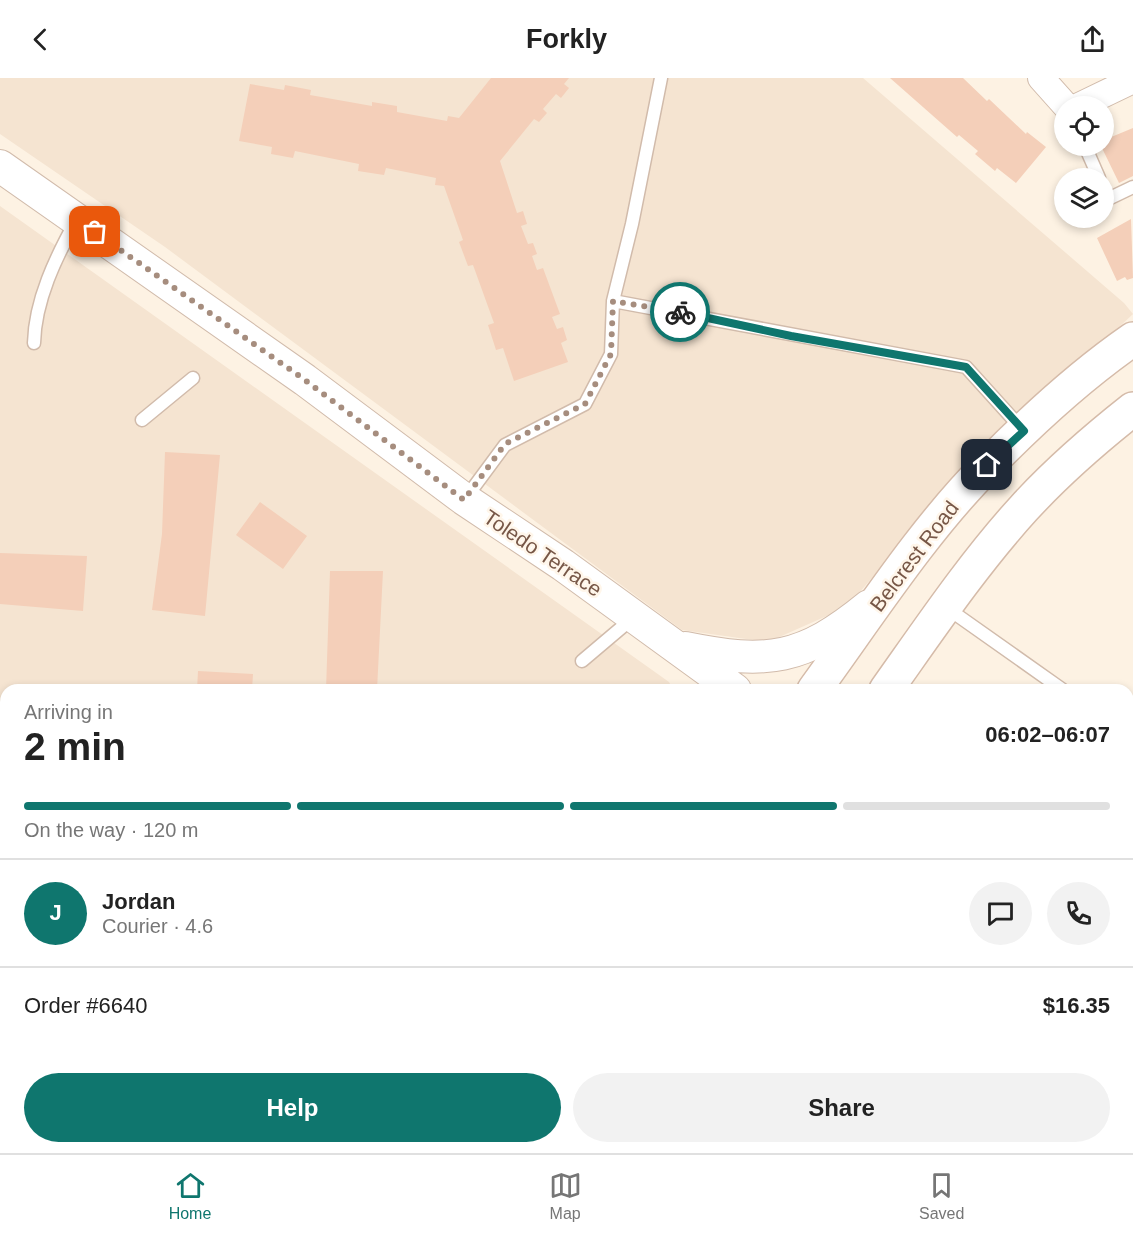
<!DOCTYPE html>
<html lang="en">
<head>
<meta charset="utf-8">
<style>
  body { margin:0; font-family:Helvetica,sans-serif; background:#f2f2f2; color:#222; height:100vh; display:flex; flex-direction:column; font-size:22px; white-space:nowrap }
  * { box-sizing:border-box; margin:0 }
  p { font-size:20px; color:#767676 }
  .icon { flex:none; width:33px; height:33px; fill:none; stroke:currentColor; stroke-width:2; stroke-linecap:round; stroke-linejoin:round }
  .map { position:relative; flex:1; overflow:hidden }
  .details { position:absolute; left:0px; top:606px; width:1134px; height:470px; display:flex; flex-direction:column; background:#fff; border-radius:18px 18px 0 0; box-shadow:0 3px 9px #0003 }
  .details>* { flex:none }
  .buttons { position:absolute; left:1054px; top:18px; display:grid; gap:12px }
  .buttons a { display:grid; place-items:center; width:60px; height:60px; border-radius:50%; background:#fff; box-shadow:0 3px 9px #0003; font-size:30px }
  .pin { position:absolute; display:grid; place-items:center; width:51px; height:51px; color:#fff; margin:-26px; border-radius:12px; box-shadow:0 3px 9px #0006 }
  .courier { position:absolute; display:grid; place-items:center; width:60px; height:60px; margin:-30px; border:4px solid #0f766e; border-radius:50%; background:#fff; color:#222; box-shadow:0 2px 8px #0007 }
  .headline em { font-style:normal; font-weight:700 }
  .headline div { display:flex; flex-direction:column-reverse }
  .headline { display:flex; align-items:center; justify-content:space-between; height:102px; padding:0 24px }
  h1 { font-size:39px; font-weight:700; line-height:45px }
  .bar { display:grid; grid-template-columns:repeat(4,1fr); gap:9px 6px; align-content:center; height:72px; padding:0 24px }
  .bar i { height:8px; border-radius:4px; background:#e0e0e0 }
  .bar .selected { background:#0f766e }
  .bar p { grid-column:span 4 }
  .line { display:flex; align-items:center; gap:15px; padding:0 24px; border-top:2px solid #e0e0e0 }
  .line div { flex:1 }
  .round { display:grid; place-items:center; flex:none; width:63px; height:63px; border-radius:32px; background:#f2f2f2 }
  .action { display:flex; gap:12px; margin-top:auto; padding:12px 24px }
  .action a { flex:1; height:69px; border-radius:36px; background:#0f766e; color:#fff; font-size:24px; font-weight:700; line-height:69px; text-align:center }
  .action a+a { background:#f2f2f2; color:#222 }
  header { display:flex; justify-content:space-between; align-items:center; height:78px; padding:0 24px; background:#fff; font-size:27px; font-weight:700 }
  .dock { display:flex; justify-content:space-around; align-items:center; height:84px; border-top:2px solid #e0e0e0; background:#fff; font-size:16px; color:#767676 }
  .dock a { display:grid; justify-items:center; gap:3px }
  .dock .selected { color:#0f766e }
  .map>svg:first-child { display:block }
</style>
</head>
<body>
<header><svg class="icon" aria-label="back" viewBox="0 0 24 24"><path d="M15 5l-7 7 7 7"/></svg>Forkly<svg class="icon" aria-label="share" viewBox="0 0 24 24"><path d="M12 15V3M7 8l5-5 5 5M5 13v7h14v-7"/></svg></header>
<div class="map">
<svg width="1133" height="1075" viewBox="0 0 1133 1075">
  <rect width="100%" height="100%" fill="#fdf2e3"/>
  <path fill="#f5e4d1" d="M 0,0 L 863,0 L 1124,225 L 1133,236 L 955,403 L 847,529 L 768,564 L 682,552 L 165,169 L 0,56 Z
    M 0,128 L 669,604 L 673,612 L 6,612 L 6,662 L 0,657 Z"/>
  <path fill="#fee1d6" d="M 0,672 L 6,676 L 6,1070 L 466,1070 L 463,1075 L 0,1075 Z"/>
  <path fill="#f4cfb9" d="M 491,0 L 569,0 L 564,6 L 569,10 L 561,20 L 556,16 L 543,31 L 547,35 L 539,44 L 534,41 L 500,83 L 517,135 L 523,133 L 527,146 L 521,148 L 528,166 L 533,165 L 537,176 L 532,178 L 537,192 L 543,190 L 560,236 L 552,239 L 557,251 L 563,249 L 567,262 L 561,265 L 568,284 L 514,303 L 503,270 L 496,272 L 488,247 L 494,245 L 473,187 L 468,188 L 459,164 L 463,162 L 444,108 L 435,107 L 436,100 L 386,90 L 384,97 L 358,93 L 359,86 L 295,73 L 293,80 L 271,76 L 272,69 L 239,63 L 250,6 L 284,12 L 285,7 L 311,12 L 310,17 L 372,28 L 372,24 L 397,28 L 397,34 L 447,43 L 448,38 L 459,40 Z
    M 890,0 L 963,0 L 987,23 L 989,21 L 1026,56 L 1027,54 L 1046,69 L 1016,105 L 997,90 L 995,93 L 975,76 L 978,73 L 959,57 L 957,59 Z
    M 1133,50 L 1133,98 L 1119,105 L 1101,68 L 1104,68 L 1104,62 Z
    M 1131,141 L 1133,200 L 1127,202 L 1125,199 L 1117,203 L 1097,160 Z
    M 165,374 L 220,377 L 205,538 L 152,532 L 162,456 Z
    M 260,424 L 307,458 L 283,491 L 236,457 Z
    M 0,475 L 87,478 L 83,533 L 0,526 Z
    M 330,493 L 383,493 L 377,612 L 326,612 Z
    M 198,593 L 253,596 L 252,612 L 197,612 Z
    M 453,608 L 483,610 L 483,612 L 453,612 Z
    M 0,1030 L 6,1034 L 6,1070 L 57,1070 L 65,1075 L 0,1075 Z"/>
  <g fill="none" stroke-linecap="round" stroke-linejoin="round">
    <g stroke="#d1bbab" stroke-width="15">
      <path id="service" d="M 1085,68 L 1099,100
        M 1104,112 L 1108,121 L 1133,109
        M 613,223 L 966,289 L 1022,351
        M 34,265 C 35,222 56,179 76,143
        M 142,342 L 193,300
        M 465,421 L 505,367 L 585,326 L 611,276 L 613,223 L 632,146 L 661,0
        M 947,530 L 1063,612
        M 582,583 L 634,539
        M 1128,658 L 1133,662
        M 0,725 L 6,718
        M 0,998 L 6,1003
        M 101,1070 L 109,1075
        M 328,1075 L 331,1070"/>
    </g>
    <g stroke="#d1bbab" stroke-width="28">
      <path id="minor" d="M 1041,0 L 1066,28
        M 1079,28 L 1133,2
        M 0,699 L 6,703
        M 1128,884 L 1133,887
        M 1128,985 L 1133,978
        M 1067,1075 L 1071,1070"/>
    </g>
    <g stroke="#d1bbab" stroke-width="34">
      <path id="tertiary" d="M 0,88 L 305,302 L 464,421 L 563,487 L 735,612
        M 685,570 C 768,587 803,582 869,528"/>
    </g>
    <g stroke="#d5bba9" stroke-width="36">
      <path id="secondary" d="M 814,612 C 868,538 923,452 988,387 C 1032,342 1081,297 1133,261
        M 886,612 C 930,550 973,486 1024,430 C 1057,394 1095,361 1133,331
        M 486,1075 L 490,1070
        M 553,1075 L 557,1070"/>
    </g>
    <use href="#service" stroke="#fff" stroke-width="12"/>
    <use href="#minor" stroke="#fff" stroke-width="26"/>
    <use href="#tertiary" stroke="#fff" stroke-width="32"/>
    <use href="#secondary" stroke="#fff" stroke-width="33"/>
  </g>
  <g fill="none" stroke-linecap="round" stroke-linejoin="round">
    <path stroke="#a68d7e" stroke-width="6" stroke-dasharray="0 10.8" d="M 95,154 L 305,302 L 464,422 L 505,366 L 585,326 L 611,276 L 613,223 L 680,234"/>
    <path stroke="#0f766e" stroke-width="8" d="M 680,234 L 791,258 L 966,289 L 1024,353 L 987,387"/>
  </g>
  <g text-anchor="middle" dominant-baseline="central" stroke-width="5" stroke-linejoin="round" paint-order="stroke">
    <g font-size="21" fill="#775747" stroke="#fff6ea">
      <text transform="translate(543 475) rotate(34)">Toledo Terrace</text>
      <text transform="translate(914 478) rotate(-53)">Belcrest Road</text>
    </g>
  </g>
</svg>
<div class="buttons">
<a><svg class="icon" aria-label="locate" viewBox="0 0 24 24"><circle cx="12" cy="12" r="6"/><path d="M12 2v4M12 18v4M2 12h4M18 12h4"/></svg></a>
<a><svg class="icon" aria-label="layers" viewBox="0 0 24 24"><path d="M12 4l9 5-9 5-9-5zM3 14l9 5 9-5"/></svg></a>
</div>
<div class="pin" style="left:95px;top:154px;background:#ea580c"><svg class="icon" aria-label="bag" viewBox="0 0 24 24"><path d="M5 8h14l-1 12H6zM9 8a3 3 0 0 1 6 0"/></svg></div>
<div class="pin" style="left:987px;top:387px;background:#1f2937"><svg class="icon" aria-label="home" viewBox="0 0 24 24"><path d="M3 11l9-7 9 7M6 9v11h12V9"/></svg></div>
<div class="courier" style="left:680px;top:234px"><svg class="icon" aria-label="bike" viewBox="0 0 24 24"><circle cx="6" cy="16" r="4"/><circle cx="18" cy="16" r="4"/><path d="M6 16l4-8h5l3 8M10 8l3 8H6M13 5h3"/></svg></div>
<section class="details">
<div class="headline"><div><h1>2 min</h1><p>Arriving in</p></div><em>06:02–06:07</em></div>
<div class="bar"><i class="selected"></i><i class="selected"></i><i class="selected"></i><i></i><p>On the way · 120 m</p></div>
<div class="line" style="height:108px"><b class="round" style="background:#0f766e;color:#fff">J</b><div><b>Jordan</b><p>Courier · 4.6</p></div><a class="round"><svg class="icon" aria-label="chat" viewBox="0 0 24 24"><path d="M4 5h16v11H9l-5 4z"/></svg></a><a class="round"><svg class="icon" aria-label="phone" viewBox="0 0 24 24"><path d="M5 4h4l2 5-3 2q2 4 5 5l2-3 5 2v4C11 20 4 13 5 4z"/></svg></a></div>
<div class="line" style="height:78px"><div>Order #6640</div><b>$16.35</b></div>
<div class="action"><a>Help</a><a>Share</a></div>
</section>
</div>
<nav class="dock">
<a class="selected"><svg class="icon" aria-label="home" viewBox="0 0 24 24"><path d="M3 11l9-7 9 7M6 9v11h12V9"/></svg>Home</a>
<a><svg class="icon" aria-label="map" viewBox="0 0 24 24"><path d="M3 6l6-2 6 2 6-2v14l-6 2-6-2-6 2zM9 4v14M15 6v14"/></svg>Map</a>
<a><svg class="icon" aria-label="saved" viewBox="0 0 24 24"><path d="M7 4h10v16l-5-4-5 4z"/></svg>Saved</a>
</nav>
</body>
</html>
